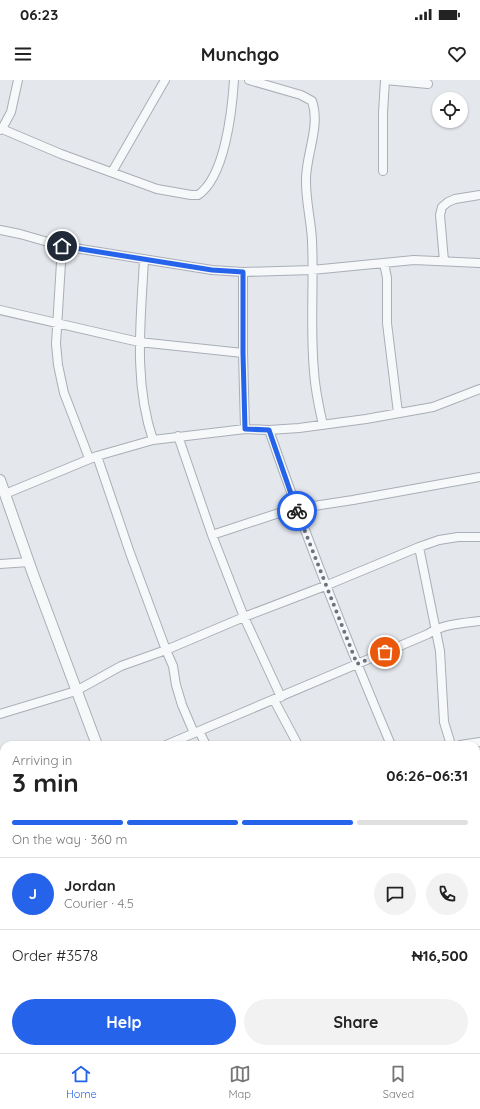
<!DOCTYPE html>
<html lang="en">
<head>
<meta charset="utf-8">
<style>
  body { margin:0; font-family:Quicksand,sans-serif; background:#f2f2f2; color:#222; height:100vh; display:flex; flex-direction:column; font-size:15px; white-space:nowrap }
  * { box-sizing:border-box; margin:0 }
  p { font-size:13px; color:#767676 }
  .icon { flex:none; width:22px; height:22px; fill:none; stroke:currentColor; stroke-width:2; stroke-linecap:round; stroke-linejoin:round }
  .map { position:relative; flex:1; overflow:hidden }
  .side { position:absolute; left:0px; top:661px; width:480px; height:312px; display:flex; flex-direction:column; background:#fff; border-radius:12px 12px 0 0; box-shadow:0 1px 3px #0004 }
  .side>* { flex:none }
  .fabs { position:absolute; left:432px; top:12px; display:grid; gap:8px }
  .fabs a { display:grid; place-items:center; width:36px; height:36px; border-radius:50%; background:#fff; box-shadow:0 1px 3px #0004; font-size:20px }
  .pin { position:absolute; display:grid; place-items:center; width:34px; height:34px; color:#fff; margin:-17px; border:2px solid #fff; border-radius:50%; box-shadow:0 1px 4px #0007 }
  .courier { position:absolute; display:grid; place-items:center; width:40px; height:40px; margin:-20px; border:3px solid #2563eb; border-radius:50%; background:#fff; color:#222; box-shadow:0 1px 5px #0007 }
  .headline em { font-style:normal; font-weight:800 }
  .headline div { display:flex; flex-direction:column-reverse }
  .headline { display:flex; align-items:center; justify-content:space-between; height:68px; padding:0 12px }
  h1 { font-size:26px; font-weight:800; line-height:30px }
  .bar { display:grid; grid-template-columns:repeat(4,1fr); gap:6px 4px; align-content:center; height:48px; padding:0 12px }
  .bar i { height:5px; border-radius:3px; background:#e0e0e0 }
  .bar .current { background:#2563eb }
  .bar p { grid-column:span 4 }
  .line { display:flex; align-items:center; gap:10px; padding:0 12px; border-top:1px solid #e0e0e0 }
  .line div { flex:1 }
  .round { display:grid; place-items:center; flex:none; width:42px; height:42px; border-radius:21px; background:#f2f2f2 }
  .cta { display:flex; gap:8px; margin-top:auto; padding:8px 12px }
  .cta a { flex:1; height:46px; border-radius:24px; background:#2563eb; color:#fff; font-size:16px; font-weight:800; line-height:46px; text-align:center }
  .cta a+a { background:#f2f2f2; color:#222 }
  .status { display:flex; justify-content:space-between; align-items:center; height:28px; padding:0 20px; background:#fff; direction:ltr }
  .status svg { height:11px; fill:currentColor }
  header { display:flex; justify-content:space-between; align-items:center; height:52px; padding:0 12px; background:#fff; font-size:18px; font-weight:800 }
  .tabs { display:flex; justify-content:space-around; align-items:center; height:56px; border-top:1px solid #e0e0e0; background:#fff; font-size:11px; color:#767676 }
  .tabs a { display:grid; justify-items:center; gap:2px }
  .tabs .current { color:#2563eb }
  .map>svg:first-child { display:block }
</style>
</head>
<body>
<div class="status"><b>06:23</b><svg viewBox="0 0 49 12"><path d="M0 12V9h3v3zM5 12V6h3v6zM10 12V3h3v9zM15 12V0h3v12zM26 1h20v11H26zM47 4h2v5h-2z"/></svg></div>
<header><svg class="icon" aria-label="menu" viewBox="0 0 24 24"><path d="M4 6h16M4 12h16M4 18h16"/></svg>Munchgo<svg class="icon" aria-label="heart" viewBox="0 0 24 24"><path d="M12 20l-8-8c-3-5 5-10 8-4 3-6 11-1 8 4z"/></svg></header>
<div class="map">
<svg width="480" height="973" viewBox="0 0 480 973">
  <rect width="100%" height="100%" fill="#e4e7ec"/>
  <g fill="none" stroke-linecap="round" stroke-linejoin="round">
    <g stroke="#a9aeb7" stroke-width="10">
      <path id="minor" d="M 249,0 L 301,15 L 312,21 C 321,47 305,76 306,102 C 306,122 311,141 312,160 C 314,204 310,248 314,291 C 315,310 319,327 323,345
        M 385,0 L 428,4
        M 2,49 L 61,74 L 157,109 L 191,115 L 198,115 C 225,97 232,31 234,0
        M 0,50 L 2,49 L 11,32 L 18,0
        M 383,91 L 383,33 L 385,0
        M 112,92 L 165,0
        M 0,150 L 20,154 L 62,166 L 212,190 L 243,192 L 312,190 L 414,180 L 480,183
        M 62,166 L 56,264 L 58,285 L 64,313 L 89,378
        M 144,179 C 141,239 133,301 153,360
        M 444,181 L 440,135 L 442,127 L 448,122 L 455,119 L 480,115
        M 384,183 L 387,198 L 387,243 L 398,333
        M 243,192 L 243,273 L 245,349
        M 0,230 L 139,262 L 243,273
        M 269,350 C 306,457 347,561 391,665
        M 178,356 L 212,455 L 244,537 L 281,617
        M 97,376 L 130,473 L 166,570 L 173,586 L 176,605 L 182,625 L 194,653
        M 5,414 L 97,376 L 153,360 L 245,349 L 269,350 L 299,348 L 366,339 L 433,327 L 480,309
        M 212,455 L 288,430 L 353,420 L 480,397
        M 419,467 L 440,571 L 444,642 L 451,665
        M 0,484 L 29,482
        M 274,620 L 298,665
        M 0,634 L 76,611 L 121,586 L 166,570 L 244,537 L 325,506 L 419,467 L 439,460 L 458,457 L 480,457
        M 199,651 L 206,665
        M 166,665 L 428,554 C 443,544 463,543 480,541
        M 460,665 L 480,662
        M 476,772 L 480,772
        M 0,911 L 4,914
        M 0,937 L 4,934
        M 476,951 L 480,951
        M 44,969 L 46,973
        M 148,969 L 150,973
        M 33,973 L 38,969
        M 392,973 L 402,969"/>
    </g>
    <g stroke="#a9aeb7" stroke-width="12">
      <path id="tertiary" d="M 0,400 L 33,494 L 97,665
        M 274,969 L 276,973"/>
    </g>
    <use href="#minor" stroke="#f7f8fa" stroke-width="8"/>
    <use href="#tertiary" stroke="#f7f8fa" stroke-width="10"/>
  </g>
  <g fill="none" stroke-linecap="round" stroke-linejoin="round">
    <path stroke="#6c737f" stroke-width="4" stroke-dasharray="0 7.2" d="M 297,431 L 357,584 L 385,572"/>
    <path stroke="#2563eb" stroke-width="5" d="M 62,166 L 212,190 L 243,192 L 243,273 L 245,349 L 269,350 L 297,431"/>
  </g>
</svg>
<div class="fabs">
<a><svg class="icon" aria-label="locate" viewBox="0 0 24 24"><circle cx="12" cy="12" r="6"/><path d="M12 2v4M12 18v4M2 12h4M18 12h4"/></svg></a>
</div>
<div class="pin" style="left:385px;top:572px;background:#ea580c"><svg class="icon" aria-label="bag" viewBox="0 0 24 24"><path d="M5 8h14l-1 12H6zM9 8a3 3 0 0 1 6 0"/></svg></div>
<div class="pin" style="left:62px;top:166px;background:#1f2937"><svg class="icon" aria-label="home" viewBox="0 0 24 24"><path d="M3 11l9-7 9 7M6 9v11h12V9"/></svg></div>
<div class="courier" style="left:297px;top:431px"><svg class="icon" aria-label="bike" viewBox="0 0 24 24"><circle cx="6" cy="16" r="4"/><circle cx="18" cy="16" r="4"/><path d="M6 16l4-8h5l3 8M10 8l3 8H6M13 5h3"/></svg></div>
<section class="side">
<div class="headline"><div><h1>3 min</h1><p>Arriving in</p></div><em>06:26–06:31</em></div>
<div class="bar"><i class="current"></i><i class="current"></i><i class="current"></i><i></i><p>On the way · 360 m</p></div>
<div class="line" style="height:72px"><b class="round" style="background:#2563eb;color:#fff">J</b><div><b>Jordan</b><p>Courier · 4.5</p></div><a class="round"><svg class="icon" aria-label="chat" viewBox="0 0 24 24"><path d="M4 5h16v11H9l-5 4z"/></svg></a><a class="round"><svg class="icon" aria-label="phone" viewBox="0 0 24 24"><path d="M5 4h4l2 5-3 2q2 4 5 5l2-3 5 2v4C11 20 4 13 5 4z"/></svg></a></div>
<div class="line" style="height:52px"><div>Order #3578</div><b>₦16,500</b></div>
<div class="cta"><a>Help</a><a>Share</a></div>
</section>
</div>
<nav class="tabs">
<a class="current"><svg class="icon" aria-label="home" viewBox="0 0 24 24"><path d="M3 11l9-7 9 7M6 9v11h12V9"/></svg>Home</a>
<a><svg class="icon" aria-label="map" viewBox="0 0 24 24"><path d="M3 6l6-2 6 2 6-2v14l-6 2-6-2-6 2zM9 4v14M15 6v14"/></svg>Map</a>
<a><svg class="icon" aria-label="saved" viewBox="0 0 24 24"><path d="M7 4h10v16l-5-4-5 4z"/></svg>Saved</a>
</nav>
</body>
</html>
